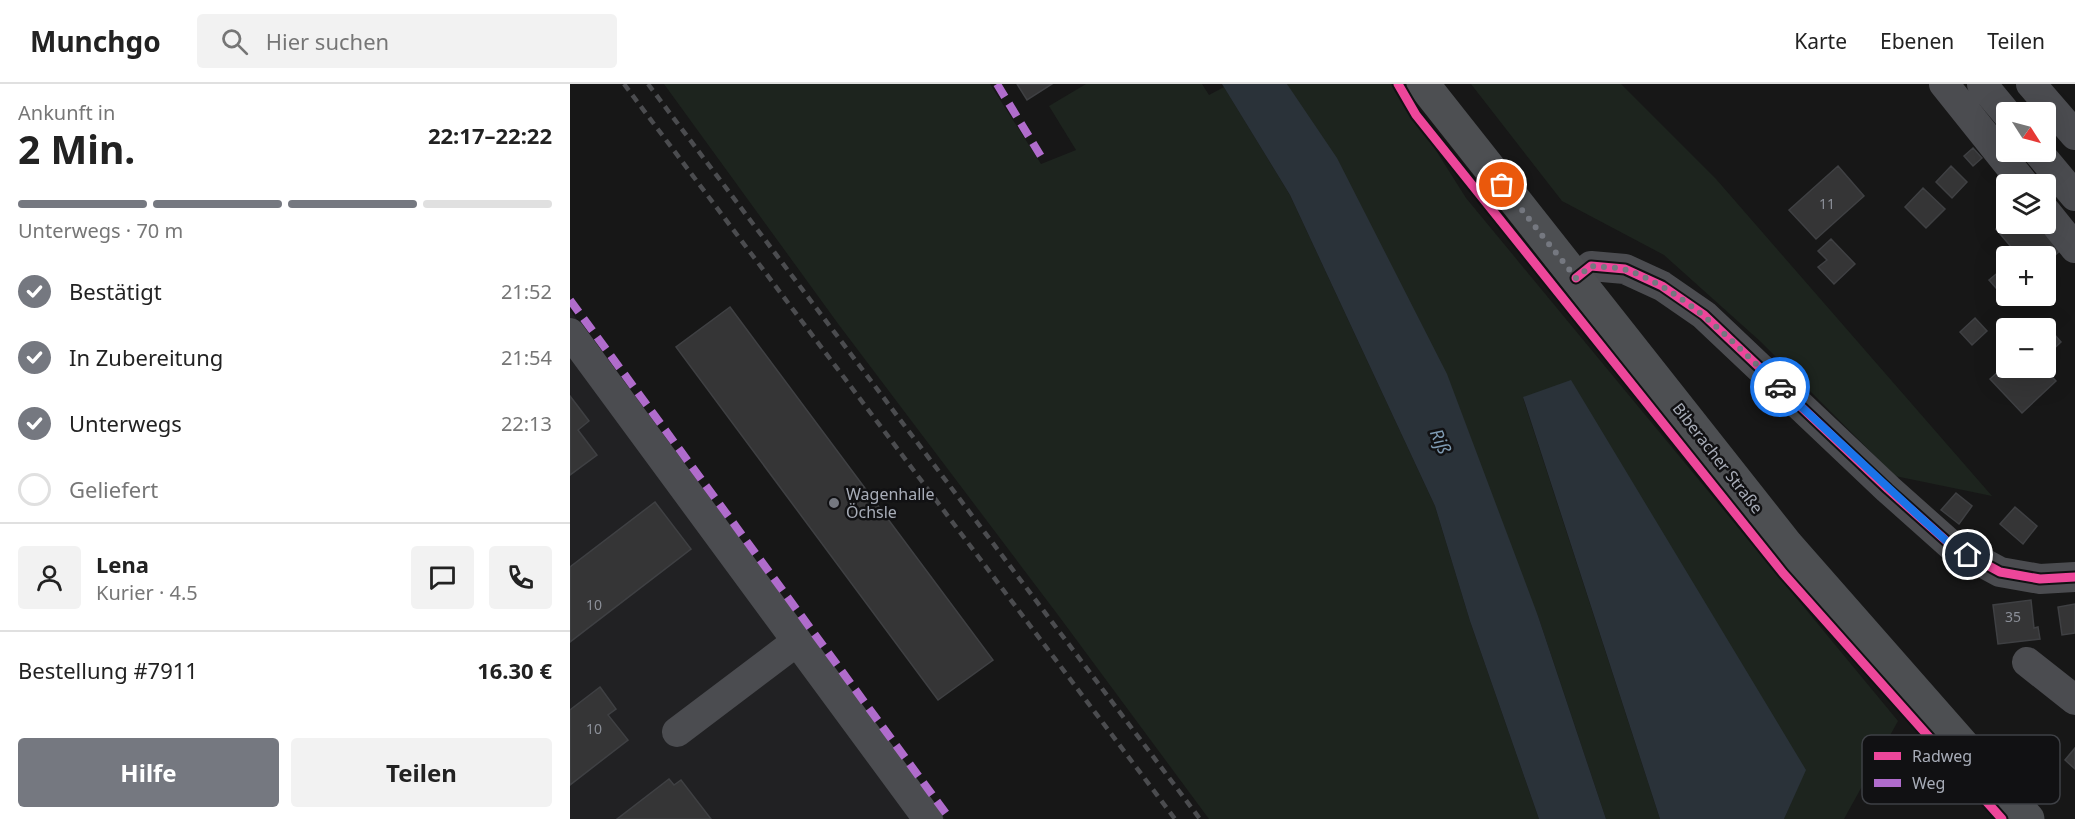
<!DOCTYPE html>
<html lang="de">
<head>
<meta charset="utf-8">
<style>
  body { margin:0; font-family:"Noto Sans",sans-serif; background:#f2f2f2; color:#222; height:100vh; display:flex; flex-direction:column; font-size:22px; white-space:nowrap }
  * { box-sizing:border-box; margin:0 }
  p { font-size:20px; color:#767676 }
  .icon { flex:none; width:33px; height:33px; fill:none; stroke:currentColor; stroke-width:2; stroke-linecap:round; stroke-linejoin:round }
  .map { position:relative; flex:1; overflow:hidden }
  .side { display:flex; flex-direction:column; background:#fff; width:570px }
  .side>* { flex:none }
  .needle { width:39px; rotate:126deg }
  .buttons { position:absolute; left:1426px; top:18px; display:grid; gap:12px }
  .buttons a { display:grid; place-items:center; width:60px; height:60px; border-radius:6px; background:#fff; box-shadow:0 6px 24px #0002; font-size:30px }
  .pin { position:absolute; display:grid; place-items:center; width:51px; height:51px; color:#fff; margin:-26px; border:3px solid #fff; border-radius:50%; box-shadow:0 2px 6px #0007 }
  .courier { position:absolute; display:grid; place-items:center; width:60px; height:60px; margin:-30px; border:4px solid #1a73e8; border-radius:50%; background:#fff; color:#222; box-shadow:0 2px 8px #0007 }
  .summary em { font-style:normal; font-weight:700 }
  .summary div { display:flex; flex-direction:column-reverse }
  .summary { display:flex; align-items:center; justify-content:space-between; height:102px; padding:0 18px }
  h1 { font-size:39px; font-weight:700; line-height:45px }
  .bar { display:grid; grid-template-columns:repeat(4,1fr); gap:9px 6px; align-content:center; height:72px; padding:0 18px }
  .bar i { height:8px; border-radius:4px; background:#e0e0e0 }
  .bar .selected { background:#757880 }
  .bar p { grid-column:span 4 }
  .line { display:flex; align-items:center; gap:15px; padding:0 18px; border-top:2px solid #e0e0e0 }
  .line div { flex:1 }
  .round { display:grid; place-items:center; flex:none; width:63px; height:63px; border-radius:6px; background:#f2f2f2 }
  ol { padding:0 18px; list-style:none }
  li { display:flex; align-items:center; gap:18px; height:66px }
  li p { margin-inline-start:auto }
  li .icon { padding:6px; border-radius:50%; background:#757880; color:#fff; stroke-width:4 }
  li:last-child { color:#767676 }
  li i { width:33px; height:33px; border:3px solid #e0e0e0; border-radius:50% }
  .cta { display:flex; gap:12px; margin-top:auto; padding:12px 18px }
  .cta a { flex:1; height:69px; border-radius:6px; background:#757880; color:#fff; font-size:24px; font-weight:700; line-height:69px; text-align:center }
  .cta a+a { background:#f2f2f2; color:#222 }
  header { display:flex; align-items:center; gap:36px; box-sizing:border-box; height:84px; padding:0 30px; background:#fff; border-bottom:2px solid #e0e0e0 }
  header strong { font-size:28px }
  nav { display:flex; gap:33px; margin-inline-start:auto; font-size:21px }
  .search { width:420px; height:54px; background:#f2f2f2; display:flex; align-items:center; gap:15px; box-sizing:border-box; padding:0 21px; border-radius:6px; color:#767676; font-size:22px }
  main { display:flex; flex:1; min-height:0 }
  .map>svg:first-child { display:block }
</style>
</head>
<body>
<header>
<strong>Munchgo</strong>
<div class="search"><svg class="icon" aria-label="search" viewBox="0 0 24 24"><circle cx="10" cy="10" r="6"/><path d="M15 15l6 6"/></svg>Hier suchen</div>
<nav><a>Karte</a><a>Ebenen</a><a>Teilen</a></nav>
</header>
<main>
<section class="side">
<div class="summary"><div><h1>2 Min.</h1><p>Ankunft in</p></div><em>22:17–22:22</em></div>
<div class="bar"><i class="selected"></i><i class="selected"></i><i class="selected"></i><i></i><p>Unterwegs · 70 m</p></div>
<ol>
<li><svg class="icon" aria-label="check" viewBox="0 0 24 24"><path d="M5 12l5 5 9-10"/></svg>Bestätigt<p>21:52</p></li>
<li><svg class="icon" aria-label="check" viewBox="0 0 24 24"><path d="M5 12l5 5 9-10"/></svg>In Zubereitung<p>21:54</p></li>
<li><svg class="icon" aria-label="check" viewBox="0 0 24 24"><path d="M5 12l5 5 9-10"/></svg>Unterwegs<p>22:13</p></li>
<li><i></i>Geliefert</li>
</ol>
<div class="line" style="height:108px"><a class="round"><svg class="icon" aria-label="person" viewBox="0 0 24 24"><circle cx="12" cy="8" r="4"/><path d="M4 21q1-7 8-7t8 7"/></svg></a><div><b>Lena</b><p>Kurier · 4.5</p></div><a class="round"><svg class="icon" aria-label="chat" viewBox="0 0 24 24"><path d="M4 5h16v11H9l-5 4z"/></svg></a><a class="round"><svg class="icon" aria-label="phone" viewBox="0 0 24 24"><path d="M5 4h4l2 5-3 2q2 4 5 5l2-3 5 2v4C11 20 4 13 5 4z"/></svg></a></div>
<div class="line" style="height:78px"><div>Bestellung #7911</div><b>16.30 €</b></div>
<div class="cta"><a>Hilfe</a><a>Teilen</a></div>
</section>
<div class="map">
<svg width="1505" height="735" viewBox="0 0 1505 735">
  <rect width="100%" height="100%" fill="#171717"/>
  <path fill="#212123" d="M 0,226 L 82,341 L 375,735 L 0,735 Z"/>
  <path fill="#1d241e" d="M 94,0 L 420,0 L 471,80 L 506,66 L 479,22 L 516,0 L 632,0 L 639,11 L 654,3 L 720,111 L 865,422 L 900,537 L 969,735 L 639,735 L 488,531 L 269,241 Z
    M 717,0 L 824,0 L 896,114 L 1328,637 L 1274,735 L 1214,735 L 1235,686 L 953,314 L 1090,735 L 1036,735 L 968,532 Z
    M 901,0 L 1051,0 L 1146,95 L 1422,412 L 1325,392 L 1191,258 L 1094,171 L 992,117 Z"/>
  <path fill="#2a3239" d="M 652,0 L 717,0 L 767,74 L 877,290 L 968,532 L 1036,735 L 969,735 L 900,537 L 865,422 L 720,111 Z
    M 1001,296 L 1236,686 L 1214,735 L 1090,735 L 953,313 Z"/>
  <path fill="#353536" stroke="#3f4043" stroke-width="1.5" d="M 447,0 L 482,0 L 457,16 Z
    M 1403,64 L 1412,74 L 1403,82 L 1394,72 Z
    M 1268,82 L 1294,112 L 1246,155 L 1219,126 Z
    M 1381,82 L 1397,98 L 1382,114 L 1366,98 Z
    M 1353,104 L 1375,125 L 1356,144 L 1335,123 Z
    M 1437,136 L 1437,140 L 1469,140 L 1491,166 L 1476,179 L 1476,172 L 1453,172 L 1450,169 L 1448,171 L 1426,145 Z
    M 1261,155 L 1285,180 L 1264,200 L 1248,183 L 1257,176 L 1248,167 Z
    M 1437,181 L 1437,212 L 1453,212 L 1441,221 L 1419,196 Z
    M 160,223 L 423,576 L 368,616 L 106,263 Z
    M 1405,234 L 1417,247 L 1402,261 L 1390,248 Z
    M 1477,242 L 1491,258 L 1476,272 L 1476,244 L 1474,244 Z
    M 1437,280 L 1437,284 L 1474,284 L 1486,297 L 1452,329 L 1420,295 Z
    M 0,312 L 19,337 L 8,346 L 27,371 L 0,391 Z
    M 1386,409 L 1402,422 L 1389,440 L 1371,426 Z
    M 85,418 L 121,465 L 0,558 L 0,483 Z
    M 1445,423 L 1467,442 L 1453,460 L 1430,440 Z
    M 1461,516 L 1464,544 L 1468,543 L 1470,555 L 1428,560 L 1423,521 Z
    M 1505,520 L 1505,549 L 1492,551 L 1488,523 Z
    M 30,603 L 46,625 L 38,631 L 58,656 L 0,701 L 0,626 Z
    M 1505,664 L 1505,685 L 1495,676 Z
    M 99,695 L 104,701 L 111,696 L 141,735 L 47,735 Z"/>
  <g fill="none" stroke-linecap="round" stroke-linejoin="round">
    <path stroke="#4b4c50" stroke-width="30" d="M 1374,0 L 1454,100
      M 1412,0 L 1437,30
      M 1461,0 L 1505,51
      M 1468,68 L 1505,112
      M 1476,128 L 1505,164
      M 1006,194 L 1021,182 L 1055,185 L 1092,202 L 1134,231 L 1318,405 L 1382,462 L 1430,488 L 1470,495 L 1505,493
      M 0,249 L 358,735
      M 1457,578 L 1505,616
      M 107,648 L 226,558"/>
    <path stroke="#4d4f52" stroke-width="33" d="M 853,0 L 1217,461 L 1458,735"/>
    <path stroke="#4b4c4f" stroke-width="4.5" stroke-dasharray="8 6" stroke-linecap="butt" d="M 54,0 L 605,735
      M 78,0 L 630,735"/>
    <path stroke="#b06ccc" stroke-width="8" stroke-dasharray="15 8" stroke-linecap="butt" d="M 427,0 L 472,74
      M 0,216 L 380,735"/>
    <g stroke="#111113" stroke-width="13">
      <path id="cycleway" d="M 828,0 L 846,31 L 1213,489 L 1432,735
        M 1006,194 L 1021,182 L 1055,185 L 1092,202 L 1134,231 L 1318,405 L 1382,462 L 1430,488 L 1470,495 L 1505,493"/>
    </g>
    <use href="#cycleway" stroke="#ed469a" stroke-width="9"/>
  </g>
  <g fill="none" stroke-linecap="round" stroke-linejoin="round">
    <path stroke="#757880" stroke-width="6" stroke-dasharray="0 10.8" d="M 932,101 L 1006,194 L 1021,182 C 1032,183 1046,183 1057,186 C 1118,208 1163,259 1210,303"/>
    <path stroke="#1a73e8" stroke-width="8" d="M 1210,303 L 1350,433 L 1382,462 L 1398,471"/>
  </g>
  <circle fill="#757880" stroke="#111113" stroke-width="2" cx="264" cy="419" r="6"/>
  <g text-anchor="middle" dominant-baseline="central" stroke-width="5" stroke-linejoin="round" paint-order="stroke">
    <g font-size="14" fill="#8b8f98">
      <text x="1257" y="119">11</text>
      <text x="24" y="520">10</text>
      <text x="1443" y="532">35</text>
      <text x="24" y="644">10</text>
    </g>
    <g font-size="16" fill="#a8adb8" stroke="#111113">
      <text transform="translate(1148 374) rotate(52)">Biberacher Straße</text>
    </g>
    <g font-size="16" fill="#a8adb8" stroke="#111113" text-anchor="start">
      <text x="276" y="410">Wagenhalle<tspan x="276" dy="18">Öchsle</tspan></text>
    </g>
    <g font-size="18" font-style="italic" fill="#7f9bb3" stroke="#111113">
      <text transform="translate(871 357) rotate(66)">Riß</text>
    </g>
  </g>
  <rect x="1292" y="651" width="198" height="69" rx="9" fill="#111113" stroke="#3e4045" stroke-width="1.5"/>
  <rect x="1304" y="668" width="27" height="8" fill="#ed469a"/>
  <rect x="1304" y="695" width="27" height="8" fill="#b06ccc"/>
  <g font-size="16" fill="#a8adb8">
    <text x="1342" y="678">Radweg</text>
    <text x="1342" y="705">Weg</text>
  </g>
</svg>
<div class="buttons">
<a><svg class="needle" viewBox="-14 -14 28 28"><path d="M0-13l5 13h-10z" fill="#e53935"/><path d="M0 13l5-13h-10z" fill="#767676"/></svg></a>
<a><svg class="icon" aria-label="layers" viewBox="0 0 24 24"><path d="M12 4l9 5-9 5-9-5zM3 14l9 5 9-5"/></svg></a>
<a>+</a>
<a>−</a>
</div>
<div class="pin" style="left:932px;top:101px;background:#ea580c"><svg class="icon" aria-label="bag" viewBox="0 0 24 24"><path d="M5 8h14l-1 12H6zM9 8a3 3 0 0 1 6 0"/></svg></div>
<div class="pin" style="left:1398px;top:471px;background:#1f2937"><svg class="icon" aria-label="home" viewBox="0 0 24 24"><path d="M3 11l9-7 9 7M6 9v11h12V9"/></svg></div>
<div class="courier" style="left:1210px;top:303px"><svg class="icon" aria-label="car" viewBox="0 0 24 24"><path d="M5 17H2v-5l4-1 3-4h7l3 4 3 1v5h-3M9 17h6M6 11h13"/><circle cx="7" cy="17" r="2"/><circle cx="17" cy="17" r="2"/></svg></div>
</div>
</main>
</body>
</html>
